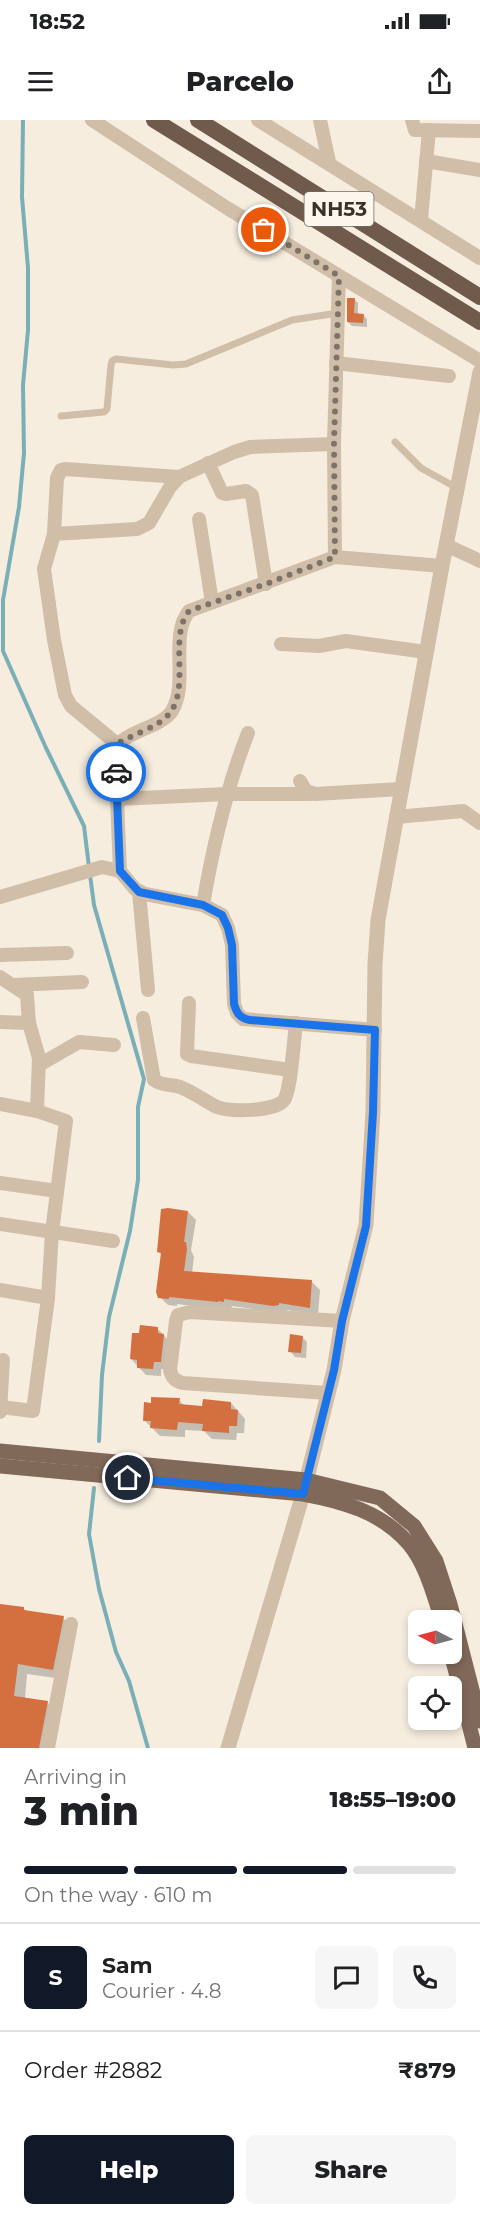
<!DOCTYPE html>
<meta charset="utf-8">
<style>
:root{--surface:#fff;--page:#f6f6f6;--text:#202124;--muted:#757577;--line:#e0e0e0;--accent:#111827}
body{margin:0;font-family:Montserrat,sans-serif;background:var(--page);color:var(--text);height:100vh;display:flex;flex-direction:column;font-size:22px;white-space:nowrap}
*{box-sizing:border-box;margin:0}
p{font-size:20px;color:var(--muted)}
.icon{flex:none;width:33px;height:33px;fill:none;stroke:currentColor;stroke-width:2;stroke-linecap:round;stroke-linejoin:round}
.map{position:relative;height:1628px;overflow:hidden}
.panel{display:flex;flex-direction:column;background:var(--surface);flex:1}
.panel>*{flex:none}
.needle{width:39px;rotate:276deg}
.controls{position:absolute;left:408px;top:1490px;display:grid;gap:12px}
.controls a{display:grid;place-items:center;width:54px;height:54px;border-radius:9px;background:var(--surface);box-shadow:0 3px 9px #0003;font-size:30px}
.pin{position:absolute;display:grid;place-items:center;width:51px;height:51px;color:#fff;margin:-26px;border:3px solid #fff;border-radius:50%;box-shadow:0 2px 6px #0007}
.courier{position:absolute;display:grid;place-items:center;width:60px;height:60px;margin:-30px;border:4px solid #1a73e8;border-radius:50%;background:#fff;color:#222;box-shadow:0 2px 8px #0007}
.summary em{font-style:normal;font-weight:800}
.summary div{display:flex;flex-direction:column-reverse}
.summary{display:flex;align-items:center;justify-content:space-between;height:102px;padding:0 24px}
h1{font-size:39px;font-weight:800;line-height:45px}
.bar{display:grid;grid-template-columns:repeat(4,1fr);gap:9px 6px;align-content:center;height:72px;padding:0 24px}
.bar i{height:8px;border-radius:4px;background:var(--line)}
.bar .selected{background:var(--accent)}
.bar p{grid-column:span 4}
.line{display:flex;align-items:center;gap:15px;padding:0 24px;border-top:2px solid var(--line)}
.line div{flex:1}
.round{display:grid;place-items:center;flex:none;width:63px;height:63px;border-radius:9px;background:var(--page)}
.cta{display:flex;gap:12px;margin-top:auto;padding:12px 24px}
.cta a{flex:1;height:69px;border-radius:9px;background:var(--accent);color:#fff;font-size:24px;font-weight:800;line-height:69px;text-align:center}
.cta a+a{background:var(--page);color:var(--text)}
.status{display:flex;justify-content:space-between;align-items:center;height:42px;padding:0 30px;background:var(--surface);direction:ltr}
.status svg{height:16px;fill:currentColor}
header{display:flex;justify-content:space-between;align-items:center;height:78px;padding:0 24px;background:var(--surface);font-size:27px;font-weight:800}
.map>svg:first-child{display:block}
</style>
<div class="status"><b>18:52</b><svg viewBox="0 0 49 12"><path d="M0 12V9h3v3zM5 12V6h3v6zM10 12V3h3v9zM15 12V0h3v12zM26 1h20v11H26zM47 4h2v5h-2z"/></svg></div>
<header><svg class="icon" aria-label="menu" viewBox="0 0 24 24"><path d="M4 6h16M4 12h16M4 18h16"/></svg>Parcelo<svg class="icon" aria-label="share" viewBox="0 0 24 24"><path d="M12 15V3M7 8l5-5 5 5M5 13v7h14v-7"/></svg></header>
<div class="map">
<svg width="480" height="1628" viewBox="0 0 480 1628">
<rect width="100%" height="100%" fill="#f6eddf"/>
<g fill="#0003">
<path d="M354,179l4,4v12h5l4,4v8l-15,-1 -4,-4z"/>
<path d="M188,1092l8,8 -5,30 3,7 -2,16 120,9 8,8 -2,25 -31,-5v2l-5,1 -50,-7 -1,3 -6,1 -48,-6v2l-9,-1 -8,-8 3,-41 -4,-4z"/>
<path d="M157,1208l14,15 -2,27 -8,-1v7l-15,-1 -15,-16 10,-24z"/>
<path d="M302,1217l5,5 -1,16 -11,-1 -5,-6z"/>
<path d="M179,1280l6,6 19,1 27,-4 14,16 -1,14h-7l-1,7 -24,-1 -8,-8 -19,-1v7l-25,-1 -16,-16z"/>
<path d="M0,1486l24,3 3,3 36,6 10,10 -10,51 -36,-5 -2,25 22,3 10,11 -7,35h-50z"/>
</g>
<g fill="none" stroke-linecap="round" stroke-linejoin="round">
<g stroke="#7aafb7" stroke-width="4">
<path d="M23,0l-1,77 6,71v62l-5,55 1,68 -5,54 -16,93v51l43,97 38,78 5,41"/>
<path d="M90,755l4,30 50,174 -6,28v73l-8,51 -21,86 -7,58 -3,66"/>
<path d="M94,1368l-5,46 10,55 17,63 13,29 19,67"/>
</g>
</g>
<g fill="#d46f3f">
<path d="M347,178h8l-1,15 10,1 -1,9 -16,-1z"/>
<path d="M168,1088l20,3 -4,31h2l1,7 -3,22 128,9 -2,28 -31,-5v2l-6,1 -49,-7v3l-6,-1v1l-49,-5v2l-11,-1 -2,-6 5,-39 -4,-1 4,-43z"/>
<path d="M140,1205l18,2v6l6,1 -3,28h-7l-1,7 -16,-1v-8l-7,-1 2,-26h7z"/>
<path d="M290,1214l13,2 -2,17 -13,-1z"/>
<path d="M151,1277l29,1 -1,6 23,2 1,-7 28,3v7l7,1 -1,16h-8v7l-27,-2 1,-7 -25,-2 -1,8 -27,-2 1,-7h-8l1,-19 7,1z"/>
<path d="M0,1484l24,3v3l40,6 -11,54 -35,-6 -4,32 34,5 -9,47h-39z"/>
</g>
<g fill="none" stroke-linecap="round" stroke-linejoin="round">
<g stroke="#d0bea9" stroke-width="7">
<path d="M61,296l43,-4 3,-3 4,-44 1,-4 4,-2 57,6 13,-1 106,-44 46,-7"/>
<path d="M395,322l26,26 36,20"/>
</g>
<g stroke="#d0bea9" stroke-width="14">
<path d="M92,0l135,88 253,153"/>
<path d="M258,0l222,138"/>
<path d="M320,0l9,42"/>
<path d="M412,0l3,10 65,1"/>
<path d="M426,41l54,9"/>
<path d="M421,100l8,-90"/>
<path d="M336,243l113,13"/>
<path d="M208,343l14,30 4,1 20,-3 6,4 14,89"/>
<path d="M199,399l13,83"/>
<path d="M54,414l83,-5 12,-6 21,-36 9,-10 55,-25 16,-5 84,-3"/>
<path d="M446,425l34,16"/>
<path d="M335,437l-1,-113 5,-168"/>
<path d="M281,524l38,2 27,-5 80,11"/>
<path d="M117,624l-46,-38 -6,-11 -11,-55 -10,-71 10,-35 3,-56 4,-8 4,-1 114,8"/>
<path d="M300,661l6,10 9,3 86,-5"/>
<path d="M117,679l110,-5h83"/>
<path d="M396,697l67,-6 17,12"/>
<path d="M120,751l-5,-121c6,-18 46,-22 57,-39 17,-28 -3,-75 17,-100l146,-54 107,9"/>
<path d="M139,772l9,98"/>
<path d="M0,777l102,-30 18,4 15,18 10,5 58,11 19,10 6,13 4,17 2,59 3,9 6,6 132,11"/>
<path d="M203,785c10,-59 23,-116 45,-172"/>
<path d="M0,835l67,-2"/>
<path d="M0,857l27,18 2,28 10,35 -2,53 29,10 -14,111 -4,66 -15,113 -32,-4"/>
<path d="M13,865l69,-3"/>
<path d="M189,883l-2,51 4,2 99,14"/>
<path d="M143,898l11,62c8,6 17,4 26,7 13,5 25,14 37,20 13,5 58,5 67,-7 7,-10 10,-62 12,-77"/>
<path d="M0,902l29,1"/>
<path d="M39,945l40,-23 35,3"/>
<path d="M0,984l37,7"/>
<path d="M0,1063l57,8"/>
<path d="M0,1104l113,17"/>
<path d="M0,1170l48,8"/>
<path d="M327,1273l-144,-10c-8,-2 -11,-5 -13,-13l6,-49 2,-6 12,-3 152,9"/>
<path d="M0,1292l3,-52"/>
<path d="M48,1628l23,-124"/>
</g>
<path stroke="#d0bea9" stroke-width="15" d="M228,1628l75,-254 31,-124 8,-49 24,-96 7,-113 2,-148 3,-44 64,-354 38,-194"/>
<g stroke="#806959" stroke-width="15">
<path d="M0,1331l306,29 74,18 34,28 22,35 14,43 30,117"/>
<path d="M0,1346l303,28c39,7 79,18 106,50 17,20 25,52 33,76"/>
<path d="M451,1533l24,95"/>
</g>
<g stroke="#6f5a4c" stroke-width="16">
<path d="M154,0l326,202"/>
<path d="M198,0l282,177"/>
</g>
</g>
<g fill="none" stroke-linecap="round" stroke-linejoin="round">
<path stroke="#7d7369" stroke-width="6" stroke-dasharray="0 10.8" d="M116,652l1,-28c14,-9 42,-17 52,-30 22,-26 -1,-77 20,-103l77,-27 69,-27 -1,-113 5,-168 -75,-46"/>
<path stroke="#1a73e8" stroke-width="8" d="M116,652l4,99 19,21 64,13 19,10 6,13 4,17 2,59c3,10 6,14 16,16l125,10 -2,82 -7,114 -24,95 -8,49 -31,124 -175,-16"/>
</g>
<g text-anchor="middle" stroke-width="4.5" stroke-linejoin="round" paint-order="stroke">
<rect fill="#fcf6ec" stroke="#766c64" stroke-width="1.5" x="304.5" y="72" width="69" height="34" rx="4.5"/>
<g font-size="20" font-weight="bold" fill="#3c3129">
<text x="339" y="96">NH53</text>
</g>
</g>
</svg>
<div class="controls">
<a><svg class="needle" viewBox="-14 -14 28 28"><path d="M0-13l5 13h-10z" fill="#e53935"/><path d="M0 13l5-13h-10z" fill="#757577"/></svg></a>
<a><svg class="icon" aria-label="locate" viewBox="0 0 24 24"><circle cx="12" cy="12" r="6"/><path d="M12 2v4M12 18v4M2 12h4M18 12h4"/></svg></a>
</div>
<div class="pin" style="left:264px;top:110px;background:#ea580c"><svg class="icon" aria-label="bag" viewBox="0 0 24 24"><path d="M5 8h14l-1 12H6zM9 8a3 3 0 0 1 6 0"/></svg></div>
<div class="pin" style="left:128px;top:1358px;background:#1f2937"><svg class="icon" aria-label="home" viewBox="0 0 24 24"><path d="M3 11l9-7 9 7M6 9v11h12V9"/></svg></div>
<div class="courier" style="left:116px;top:652px"><svg class="icon" aria-label="car" viewBox="0 0 24 24"><path d="M5 17H2v-5l4-1 3-4h7l3 4 3 1v5h-3M9 17h6M6 11h13"/><circle cx="7" cy="17" r="2"/><circle cx="17" cy="17" r="2"/></svg></div>
</div>
<section class="panel">
<div class="summary"><div><h1>3 min</h1><p>Arriving in</p></div><em>18:55–19:00</em></div>
<div class="bar"><i class="selected"></i><i class="selected"></i><i class="selected"></i><i></i><p>On the way · 610 m</p></div>
<div class="line" style="height:108px"><b class="round" style="background:var(--accent);color:#fff">S</b><div><b>Sam</b><p>Courier · 4.8</p></div><a class="round"><svg class="icon" aria-label="chat" viewBox="0 0 24 24"><path d="M4 5h16v11H9l-5 4z"/></svg></a><a class="round"><svg class="icon" aria-label="phone" viewBox="0 0 24 24"><path d="M5 4h4l2 5-3 2q2 4 5 5l2-3 5 2v4C11 20 4 13 5 4z"/></svg></a></div>
<div class="line" style="height:78px"><div>Order #2882</div><b>₹879</b></div>
<div class="cta"><a>Help</a><a>Share</a></div>
</section>
